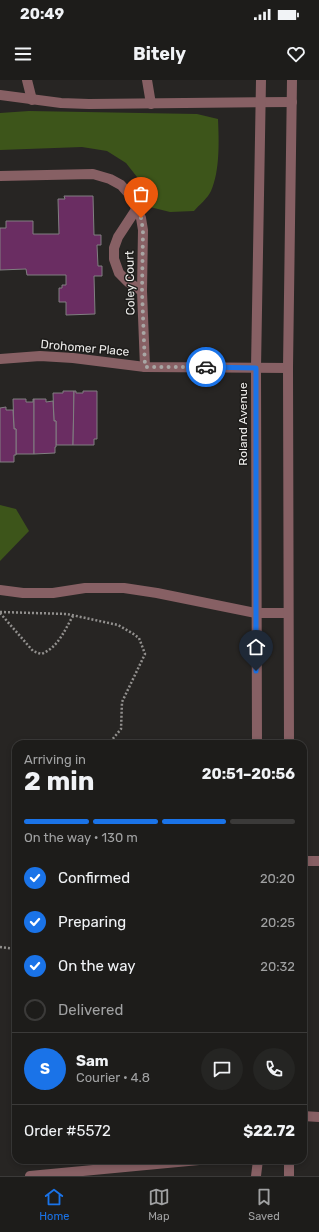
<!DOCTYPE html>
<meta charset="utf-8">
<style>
:root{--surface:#1d1c1a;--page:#252523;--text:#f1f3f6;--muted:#a0a1a2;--line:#3b3a39;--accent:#1a73e8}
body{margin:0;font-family:Rubik,sans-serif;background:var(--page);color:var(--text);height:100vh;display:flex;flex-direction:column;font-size:15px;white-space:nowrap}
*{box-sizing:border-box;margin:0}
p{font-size:13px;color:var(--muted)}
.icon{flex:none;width:22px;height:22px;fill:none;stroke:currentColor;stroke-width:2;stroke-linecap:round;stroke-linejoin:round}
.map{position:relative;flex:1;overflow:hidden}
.side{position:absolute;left:12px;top:660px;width:295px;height:424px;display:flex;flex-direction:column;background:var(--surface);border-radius:12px;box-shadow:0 2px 6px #0003,0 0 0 1px var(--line)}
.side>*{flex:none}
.pin{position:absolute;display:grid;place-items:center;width:34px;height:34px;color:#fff;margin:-41px -17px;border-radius:50% 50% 50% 0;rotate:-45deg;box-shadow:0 0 4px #0007}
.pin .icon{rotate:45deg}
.courier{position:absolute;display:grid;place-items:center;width:40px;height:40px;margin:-20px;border:3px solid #1a73e8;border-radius:50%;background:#fff;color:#222;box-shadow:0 1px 5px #0007}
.head em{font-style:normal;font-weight:700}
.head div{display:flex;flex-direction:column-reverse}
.head{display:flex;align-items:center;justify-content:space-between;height:68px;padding:0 12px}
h1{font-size:26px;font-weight:700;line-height:30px}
.bar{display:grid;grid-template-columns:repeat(4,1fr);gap:6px 4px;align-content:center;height:48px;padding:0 12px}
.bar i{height:5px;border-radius:3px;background:var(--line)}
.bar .current{background:var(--accent)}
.bar p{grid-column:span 4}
.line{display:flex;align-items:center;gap:10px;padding:0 12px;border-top:1px solid var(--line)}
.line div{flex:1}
.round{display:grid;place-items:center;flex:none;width:42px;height:42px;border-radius:21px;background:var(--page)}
ol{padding:0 12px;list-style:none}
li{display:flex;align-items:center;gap:12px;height:44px}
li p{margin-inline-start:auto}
li .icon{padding:4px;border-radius:50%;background:var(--accent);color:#fff;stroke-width:4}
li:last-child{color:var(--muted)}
li i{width:22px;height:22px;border:2px solid var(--line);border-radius:50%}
.status{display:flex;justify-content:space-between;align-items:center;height:28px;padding:0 20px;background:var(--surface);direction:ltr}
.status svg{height:11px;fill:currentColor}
header{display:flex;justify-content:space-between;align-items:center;height:52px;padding:0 12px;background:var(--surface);font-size:18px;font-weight:700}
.tab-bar{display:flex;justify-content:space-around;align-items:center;height:56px;border-top:1px solid var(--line);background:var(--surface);font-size:11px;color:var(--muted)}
.tab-bar a{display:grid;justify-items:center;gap:2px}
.tab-bar .current{color:var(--accent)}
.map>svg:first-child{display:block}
</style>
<div class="status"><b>20:49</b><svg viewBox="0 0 49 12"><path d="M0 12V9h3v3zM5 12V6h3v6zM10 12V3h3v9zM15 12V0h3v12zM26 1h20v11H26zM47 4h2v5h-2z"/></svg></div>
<header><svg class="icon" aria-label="menu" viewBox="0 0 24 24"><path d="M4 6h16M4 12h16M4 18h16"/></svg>Bitely<svg class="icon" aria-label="heart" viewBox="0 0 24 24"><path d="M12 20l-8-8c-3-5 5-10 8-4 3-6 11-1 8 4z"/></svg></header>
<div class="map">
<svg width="319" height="1096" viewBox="0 0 319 1096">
<rect width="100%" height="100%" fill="#272523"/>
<g fill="#3d551a">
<path d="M29,31l168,3 21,5c1,22 2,52 -7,72 -3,7 -12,14 -17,20l-24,1 -24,-6 -5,-24 -15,-19 -19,-12 -25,-4 -82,3v-37z"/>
<path d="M0,425l16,4 13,22 -29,30z"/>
</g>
<g fill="#6a2d62" stroke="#817f81">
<path d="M64,116h29l1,39h7v10h-4l1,21h4v10h-8l1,38 -29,1v-13h-7v-14h3v-3h4v-10h-39l-1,-6 -26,1v-42h6v-7h27v13h26l-1,-35h7z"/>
<path d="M63,311h11l-1,54h-17v-24h-2l-1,-28h10z"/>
<path d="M74,311h2v2h7v-2h14v48h-3v6h-21z"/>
<path d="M13,319h13v3h7v-3h1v55h-18v-25h-2z"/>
<path d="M34,319h12v3l7,-1 1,20h2v26h-1v6l-21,1z"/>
<path d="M6,327v3h7l1,19h2v26h-2v7h-14v-54z"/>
</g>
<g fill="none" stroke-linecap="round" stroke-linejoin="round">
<g stroke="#92908e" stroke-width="2.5" stroke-dasharray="2 2" stroke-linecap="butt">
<path d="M0,532l67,2 51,11 14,8 7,5 6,16 -23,48 -1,27 -10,12 -4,3"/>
<path d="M0,533l33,38 8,3c17,-6 23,-23 32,-38"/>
<path d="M0,867l16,2"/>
</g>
<g stroke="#876064" stroke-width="10">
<path d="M27,0l5,20"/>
<path d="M147,0l4,24"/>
<path d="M0,15l61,8 28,1 203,-2"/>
<path d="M0,96l93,-2 17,5 11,6 8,9 12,24 2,12 -1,61 3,76"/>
<path d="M137,128l-19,29 -4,11v11l5,14 9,9 14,9"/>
<path d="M0,279l40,-3 33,2 72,9 143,1"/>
<path d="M0,510l23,3h30l32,-5h39l33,5 99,20h32"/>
<path d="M257,664l-1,-376 5,-288"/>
<path d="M289,664l-1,-376 4,-288"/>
<path d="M303,781h16"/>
<path d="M303,1036l16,1"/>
<path d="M30,1096l169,-16"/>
<path d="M256,1096l2,-16"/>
<path d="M289,1096v-16"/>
</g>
</g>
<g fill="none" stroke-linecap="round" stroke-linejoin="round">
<path stroke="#a8a6a4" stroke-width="4" stroke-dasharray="0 7.2" d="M141,138l2,12 -1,61 3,76h61"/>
<path stroke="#1a73e8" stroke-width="5" d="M206,287l50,1v303"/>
</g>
<g text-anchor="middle" stroke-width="3" stroke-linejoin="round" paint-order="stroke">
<g font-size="12" fill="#edecea" stroke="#1d1c1a">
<text transform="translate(130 203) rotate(-91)" y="4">Coley Court</text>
<text transform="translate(85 268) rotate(5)" y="4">Drohomer Place</text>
<text transform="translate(243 344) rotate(-90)" y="4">Roland Avenue</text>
</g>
</g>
</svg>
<div class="pin" style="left:141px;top:138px;background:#ea580c"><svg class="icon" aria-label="bag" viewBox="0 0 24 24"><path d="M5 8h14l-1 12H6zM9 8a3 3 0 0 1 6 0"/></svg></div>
<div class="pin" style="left:256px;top:591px;background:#1f2937"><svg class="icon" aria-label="home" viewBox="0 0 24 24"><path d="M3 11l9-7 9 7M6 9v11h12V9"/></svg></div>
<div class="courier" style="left:206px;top:287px"><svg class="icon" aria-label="car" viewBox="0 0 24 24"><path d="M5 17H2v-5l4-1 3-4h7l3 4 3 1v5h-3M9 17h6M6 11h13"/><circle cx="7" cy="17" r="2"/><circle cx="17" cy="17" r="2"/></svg></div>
<section class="side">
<div class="head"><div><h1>2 min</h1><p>Arriving in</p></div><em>20:51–20:56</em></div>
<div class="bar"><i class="current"></i><i class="current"></i><i class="current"></i><i></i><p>On the way · 130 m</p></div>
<ol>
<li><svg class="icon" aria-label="check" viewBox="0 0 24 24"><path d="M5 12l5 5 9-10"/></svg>Confirmed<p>20:20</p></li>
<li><svg class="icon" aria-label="check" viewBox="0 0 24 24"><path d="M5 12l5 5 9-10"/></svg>Preparing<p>20:25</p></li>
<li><svg class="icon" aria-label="check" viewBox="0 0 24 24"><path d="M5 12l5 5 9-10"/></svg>On the way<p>20:32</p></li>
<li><i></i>Delivered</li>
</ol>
<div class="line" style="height:72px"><b class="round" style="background:var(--accent);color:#fff">S</b><div><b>Sam</b><p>Courier · 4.8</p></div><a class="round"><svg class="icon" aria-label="chat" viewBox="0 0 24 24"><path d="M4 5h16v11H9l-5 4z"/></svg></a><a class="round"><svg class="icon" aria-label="phone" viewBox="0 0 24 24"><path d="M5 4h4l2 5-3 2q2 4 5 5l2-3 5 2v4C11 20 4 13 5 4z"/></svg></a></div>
<div class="line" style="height:52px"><div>Order #5572</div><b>$22.72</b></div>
</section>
</div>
<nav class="tab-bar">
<a class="current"><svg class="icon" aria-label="home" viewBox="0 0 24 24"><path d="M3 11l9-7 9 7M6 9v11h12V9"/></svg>Home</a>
<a><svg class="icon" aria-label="map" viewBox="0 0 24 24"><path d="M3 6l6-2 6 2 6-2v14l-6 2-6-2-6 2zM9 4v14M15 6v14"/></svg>Map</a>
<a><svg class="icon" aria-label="saved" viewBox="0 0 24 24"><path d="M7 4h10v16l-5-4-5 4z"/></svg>Saved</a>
</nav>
